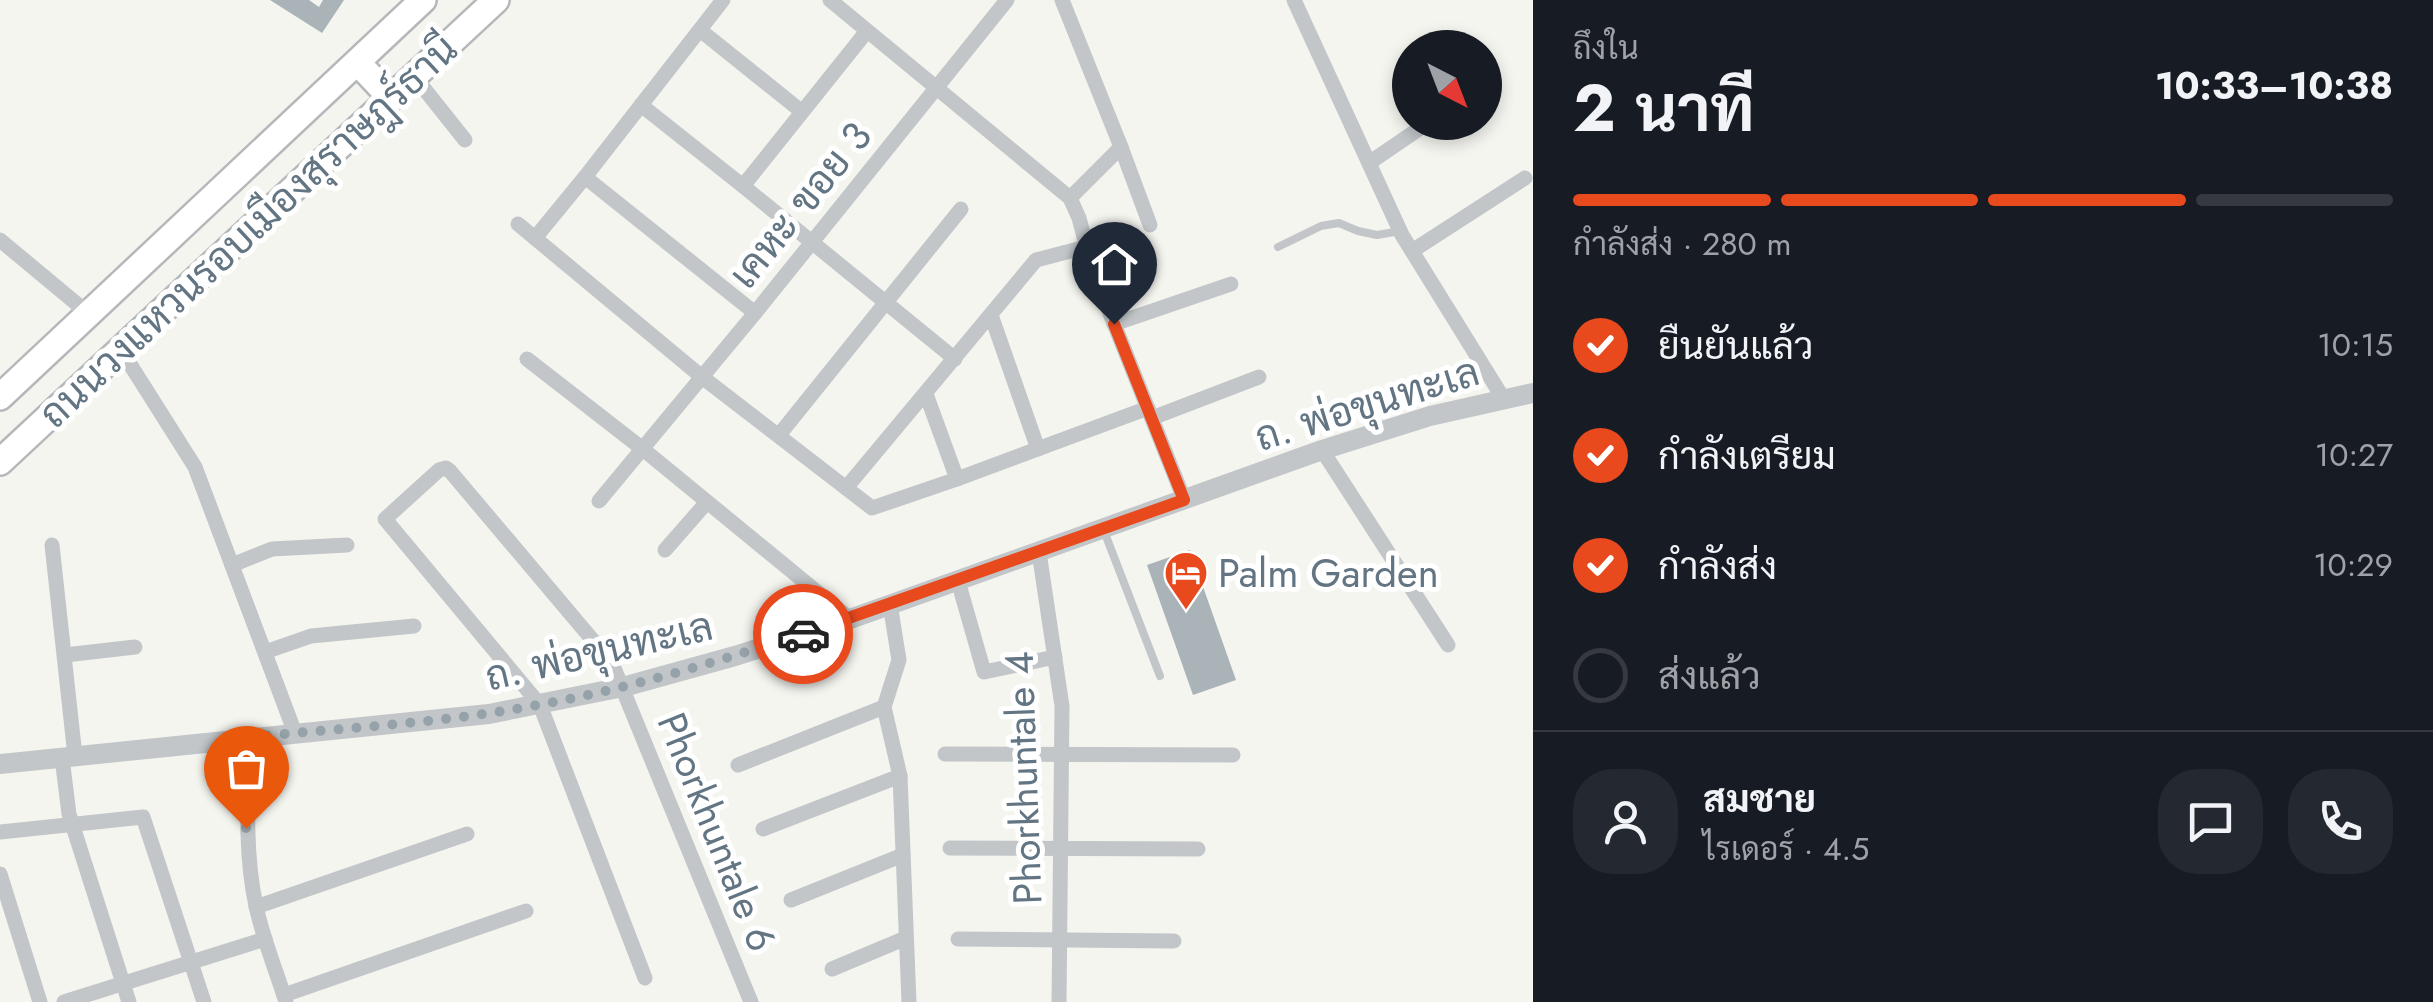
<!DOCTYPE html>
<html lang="th">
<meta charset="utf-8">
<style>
:root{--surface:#171b24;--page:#242831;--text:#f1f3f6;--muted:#9ea1a6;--line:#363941;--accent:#e8491d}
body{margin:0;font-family:Jost,Sarabun,sans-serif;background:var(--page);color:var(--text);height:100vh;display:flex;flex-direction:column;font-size:38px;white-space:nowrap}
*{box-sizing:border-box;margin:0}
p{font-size:32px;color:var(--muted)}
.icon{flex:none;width:55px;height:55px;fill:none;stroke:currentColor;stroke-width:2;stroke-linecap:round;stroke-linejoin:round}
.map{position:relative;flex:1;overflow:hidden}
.sheet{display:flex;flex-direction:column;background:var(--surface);width:900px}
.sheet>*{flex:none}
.needle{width:65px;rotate:138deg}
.buttons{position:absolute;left:1392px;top:30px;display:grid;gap:20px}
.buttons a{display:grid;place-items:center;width:110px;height:110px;border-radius:50%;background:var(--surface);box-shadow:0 5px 15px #0003;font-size:50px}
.pin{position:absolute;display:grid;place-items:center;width:85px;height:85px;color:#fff;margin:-102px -42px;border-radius:50% 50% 50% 0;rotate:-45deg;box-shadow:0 0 10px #0007}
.pin .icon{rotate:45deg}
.courier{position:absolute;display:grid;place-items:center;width:100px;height:100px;margin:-50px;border:8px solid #e8491d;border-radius:50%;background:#fff;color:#222;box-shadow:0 2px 12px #0007}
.headline em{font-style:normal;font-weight:700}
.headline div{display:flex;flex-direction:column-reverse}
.headline{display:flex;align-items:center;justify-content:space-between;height:170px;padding:0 40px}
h1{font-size:65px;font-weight:700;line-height:75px}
.bar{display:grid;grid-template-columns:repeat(4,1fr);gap:15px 10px;align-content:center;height:120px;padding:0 40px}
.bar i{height:12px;border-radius:8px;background:var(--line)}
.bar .on{background:var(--accent)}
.bar p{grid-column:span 4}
.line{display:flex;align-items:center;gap:25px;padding:0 40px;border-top:2px solid var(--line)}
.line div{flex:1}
.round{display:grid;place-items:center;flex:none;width:105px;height:105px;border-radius:40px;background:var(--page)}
ol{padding:0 40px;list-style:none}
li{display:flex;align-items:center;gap:30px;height:110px}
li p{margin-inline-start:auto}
li .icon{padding:10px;border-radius:50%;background:var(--accent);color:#fff;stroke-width:4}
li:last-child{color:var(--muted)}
li i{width:55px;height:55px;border:5px solid var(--line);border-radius:50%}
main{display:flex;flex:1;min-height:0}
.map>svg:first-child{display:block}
</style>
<main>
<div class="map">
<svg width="1533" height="1002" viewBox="0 0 1533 1002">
<rect width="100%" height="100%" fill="#f5f5f0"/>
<g fill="#aab3b7">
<path d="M270,0h39l10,7 4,-7h21l-22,33z"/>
<path d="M1190,550l46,130 -43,15 -46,-130z"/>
</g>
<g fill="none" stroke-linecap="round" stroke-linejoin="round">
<defs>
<g id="trunk">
<path d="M358,63l33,35"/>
<path d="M0,397l423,-397"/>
<path d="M0,462l496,-462"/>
</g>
</defs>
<use href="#trunk" stroke="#b5b8bb" stroke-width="30"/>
<g stroke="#c2c6c9" stroke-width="8">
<path d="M1278,247l43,-21 18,-3 19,8 19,4 23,-4"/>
<path d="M1104,531l56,145"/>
</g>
<g stroke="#c2c6c9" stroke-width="15">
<path d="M830,0l240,198 9,20 14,53 91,228"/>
<path d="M1062,0l59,147 -51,51"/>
<path d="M1294,0l108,235 101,163"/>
<path d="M700,30l101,81"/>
<path d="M414,76l51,64"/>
<path d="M641,105l102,81 212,173"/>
<path d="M1121,147l29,78"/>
<path d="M1369,163l60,-41"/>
<path d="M585,177l170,136"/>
<path d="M743,186l124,-155"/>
<path d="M518,224l184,153 170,131 85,-29 191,-71"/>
<path d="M535,238l50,-61 138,-177"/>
<path d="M0,240l89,74"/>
<path d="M1412,251l113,-73"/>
<path d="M991,315l47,134"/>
<path d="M1114,324l117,-40"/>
<path d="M121,350l74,117 100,266"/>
<path d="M527,359l117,91 206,169"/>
<path d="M926,394l31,85"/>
<path d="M1152,418l107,-41"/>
<path d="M779,435l182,-226"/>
<path d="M1322,450l126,195"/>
<path d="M846,488l190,-228 50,-13"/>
<path d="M599,501l156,-188 252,-313"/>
<path d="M52,545l23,211"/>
<path d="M665,550l42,-48"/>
<path d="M1039,552l23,154 -3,296"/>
<path d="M232,565l40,-16 75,-4"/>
<path d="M958,581l26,91 71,-15"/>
<path d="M890,604l9,56 -15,47 16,69 9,226"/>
<path d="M265,652l46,-16 103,-10"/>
<path d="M65,655l70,-8"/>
<path d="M250,737c-2,57 -6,114 6,169 7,33 20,64 30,96"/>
<path d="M945,754l288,1"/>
<path d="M62,758l7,56 60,188"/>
<path d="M738,765l146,-58"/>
<path d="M763,829l137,-53"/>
<path d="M0,832l143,-15 61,185"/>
<path d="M950,848l248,1"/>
<path d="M0,874l40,128"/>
<path d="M791,900l112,-45"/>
<path d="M256,907l211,-73"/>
<path d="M958,939l216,2"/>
<path d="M832,969l74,-31"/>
<path d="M645,978l-105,-273 -155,-186 54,-49 7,-2 4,3 162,192 139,339"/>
<path d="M284,995l242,-84"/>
<path d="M64,1002l201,-63"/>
</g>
<path stroke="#c2c6c9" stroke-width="20" d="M0,764l489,-50 134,-27 112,-31 115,-37 472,-169 108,-34 103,-23"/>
<use href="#trunk" stroke="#fff" stroke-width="25"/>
</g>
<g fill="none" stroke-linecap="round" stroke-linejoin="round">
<path stroke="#96a2a9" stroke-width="10" stroke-dasharray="0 18" d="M246,828l4,-91c96,-9 193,-14 288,-32 90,-16 178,-43 265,-71"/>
<path stroke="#e8491d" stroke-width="12" d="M803,634l381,-134 -70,-176"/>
</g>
<defs>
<symbol id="hotel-pin" viewBox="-11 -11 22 30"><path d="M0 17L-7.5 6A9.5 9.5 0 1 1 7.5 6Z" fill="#e8491d" stroke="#fff"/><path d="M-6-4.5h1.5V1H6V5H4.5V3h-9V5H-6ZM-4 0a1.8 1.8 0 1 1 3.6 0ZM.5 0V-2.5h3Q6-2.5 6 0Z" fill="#fff"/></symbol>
</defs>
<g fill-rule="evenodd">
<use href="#hotel-pin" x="1161" y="548" width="50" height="68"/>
</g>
<g text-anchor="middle" stroke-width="10" stroke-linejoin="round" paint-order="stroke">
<g font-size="40" fill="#637583" stroke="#fff">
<text transform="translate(800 205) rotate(-51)" y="14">เคหะ ขอย 3</text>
<text transform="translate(248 231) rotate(-43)" y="14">ถนนวงแหวนรอบเมืองสุราษฎร์ธานี</text>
<text transform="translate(1367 404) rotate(-17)" y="14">ถ. พ่อขุนทะเล</text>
<text transform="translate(599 651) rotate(-13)" y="14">ถ. พ่อขุนทะเล</text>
<text transform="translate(1023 778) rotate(-92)" y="14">Phorkhuntale 4</text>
<text transform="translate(717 832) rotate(68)" y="14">Phorkhuntale 6</text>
</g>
<g font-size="40" fill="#637583" stroke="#fff" text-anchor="start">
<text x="1218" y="587">Palm Garden</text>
</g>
</g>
</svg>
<div class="buttons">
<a><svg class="needle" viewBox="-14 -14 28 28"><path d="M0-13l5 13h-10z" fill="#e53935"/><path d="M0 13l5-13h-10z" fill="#9ea1a6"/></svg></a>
</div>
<div class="pin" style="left:246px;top:828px;background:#ea580c"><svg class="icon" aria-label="bag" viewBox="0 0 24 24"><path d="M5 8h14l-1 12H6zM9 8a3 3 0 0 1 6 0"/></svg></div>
<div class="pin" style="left:1114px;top:324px;background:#1f2937"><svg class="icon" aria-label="home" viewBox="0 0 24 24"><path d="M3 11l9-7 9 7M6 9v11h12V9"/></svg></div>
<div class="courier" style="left:803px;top:634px"><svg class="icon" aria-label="car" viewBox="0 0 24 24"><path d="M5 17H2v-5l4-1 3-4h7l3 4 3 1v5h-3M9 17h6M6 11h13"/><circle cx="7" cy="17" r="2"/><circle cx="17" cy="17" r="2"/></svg></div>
</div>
<section class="sheet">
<div class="headline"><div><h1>2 นาที</h1><p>ถึงใน</p></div><em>10:33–10:38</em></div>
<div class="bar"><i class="on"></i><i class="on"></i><i class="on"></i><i></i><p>กำลังส่ง · 280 m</p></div>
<ol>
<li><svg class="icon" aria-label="check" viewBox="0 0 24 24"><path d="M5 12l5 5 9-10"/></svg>ยืนยันแล้ว<p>10:15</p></li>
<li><svg class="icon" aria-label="check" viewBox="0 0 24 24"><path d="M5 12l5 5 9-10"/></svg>กำลังเตรียม<p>10:27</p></li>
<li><svg class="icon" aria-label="check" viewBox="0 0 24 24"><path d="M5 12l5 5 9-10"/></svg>กำลังส่ง<p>10:29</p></li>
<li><i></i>ส่งแล้ว</li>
</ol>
<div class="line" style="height:180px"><a class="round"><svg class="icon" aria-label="person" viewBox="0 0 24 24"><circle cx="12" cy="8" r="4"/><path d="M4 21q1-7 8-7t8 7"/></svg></a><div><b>สมชาย</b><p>ไรเดอร์ · 4.5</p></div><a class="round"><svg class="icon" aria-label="chat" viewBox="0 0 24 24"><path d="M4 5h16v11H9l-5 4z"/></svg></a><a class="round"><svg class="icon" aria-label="phone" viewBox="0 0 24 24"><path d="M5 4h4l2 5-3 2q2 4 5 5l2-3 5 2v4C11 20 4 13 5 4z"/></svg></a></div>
</section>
</main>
